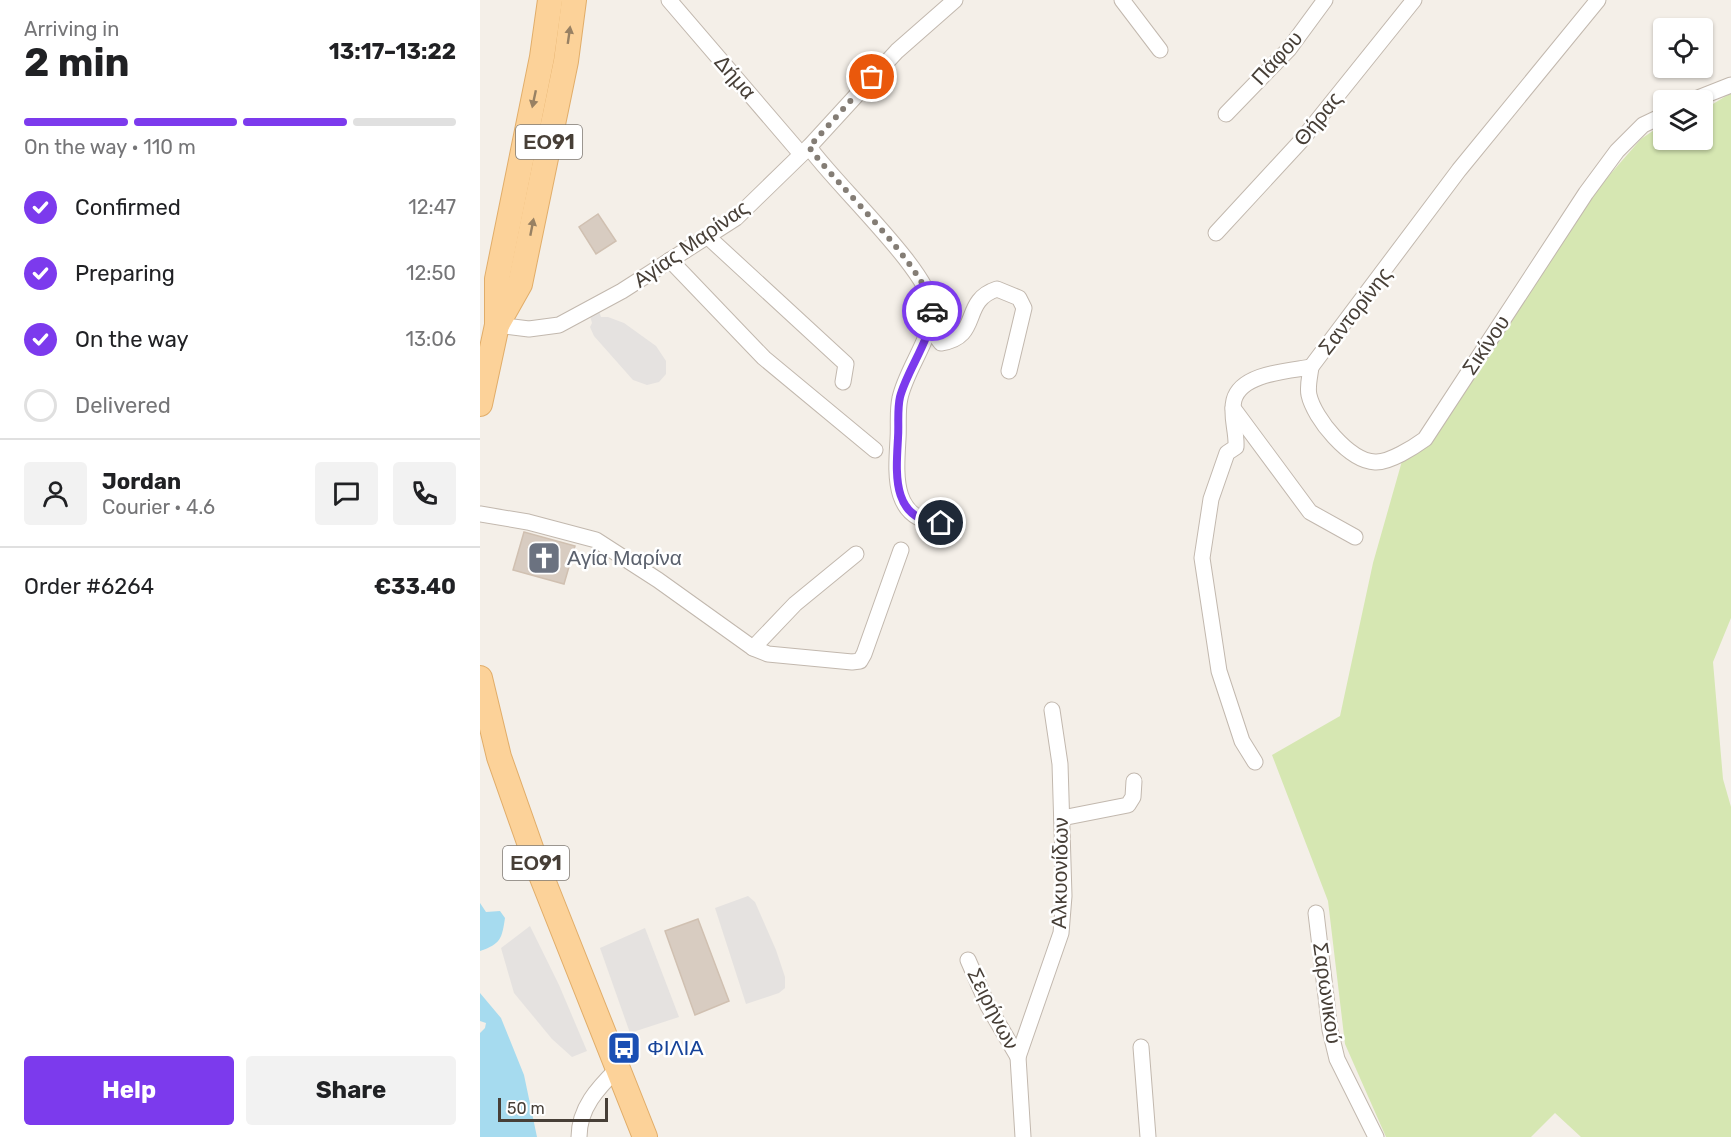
<!DOCTYPE html>
<meta charset="utf-8">
<style>
:root{--surface:#fff;--page:#f2f2f2;--text:#202124;--muted:#757577;--line:#e0e0e0;--accent:#7c3aed}
body{margin:0;font-family:Rubik,sans-serif;background:var(--page);color:var(--text);height:100vh;display:flex;flex-direction:column;font-size:22px;white-space:nowrap}
*{box-sizing:border-box;margin:0}
p{font-size:20px;color:var(--muted)}
.icon{flex:none;width:33px;height:33px;fill:none;stroke:currentColor;stroke-width:2;stroke-linecap:round;stroke-linejoin:round}
.map{position:relative;flex:1;overflow:hidden}
.sheet{display:flex;flex-direction:column;background:var(--surface);width:480px}
.sheet>*{flex:none}
.buttons{position:absolute;left:1173px;top:18px;display:grid;gap:12px}
.buttons a{display:grid;place-items:center;width:60px;height:60px;border-radius:6px;background:var(--surface);box-shadow:0 2px 4px #0004;font-size:30px}
.scale{position:absolute;left:18px;bottom:15px;width:110px;box-sizing:border-box;padding-left:6px;border:3px solid #473f37;border-top:0;font-size:16px;line-height:21px;white-space:nowrap;color:#473f37;-webkit-text-stroke:4px #fff;paint-order:stroke}
.pin{position:absolute;display:grid;place-items:center;width:51px;height:51px;color:#fff;margin:-26px;border:3px solid #fff;border-radius:50%;box-shadow:0 2px 6px #0007}
.courier{position:absolute;display:grid;place-items:center;width:60px;height:60px;margin:-30px;border:4px solid #7c3aed;border-radius:50%;background:#fff;color:#222;box-shadow:0 2px 8px #0007}
.overview em{font-style:normal;font-weight:700}
.overview div{display:flex;flex-direction:column-reverse}
.overview{display:flex;align-items:center;justify-content:space-between;height:102px;padding:0 24px}
h1{font-size:39px;font-weight:700;line-height:45px}
.bar{display:grid;grid-template-columns:repeat(4,1fr);gap:9px 6px;align-content:center;height:72px;padding:0 24px}
.bar i{height:8px;border-radius:4px;background:var(--line)}
.bar .current{background:var(--accent)}
.bar p{grid-column:span 4}
.line{display:flex;align-items:center;gap:15px;padding:0 24px;border-top:2px solid var(--line)}
.line div{flex:1}
.round{display:grid;place-items:center;flex:none;width:63px;height:63px;border-radius:6px;background:var(--page)}
ol{padding:0 24px;list-style:none}
li{display:flex;align-items:center;gap:18px;height:66px}
li p{margin-inline-start:auto}
li .icon{padding:6px;border-radius:50%;background:var(--accent);color:#fff;stroke-width:4}
li:last-child{color:var(--muted)}
li i{width:33px;height:33px;border:3px solid var(--line);border-radius:50%}
.primary-button{display:flex;gap:12px;margin-top:auto;padding:12px 24px}
.primary-button a{flex:1;height:69px;border-radius:6px;background:var(--accent);color:#fff;font-size:24px;font-weight:700;line-height:69px;text-align:center}
.primary-button a+a{background:var(--page);color:var(--text)}
main{display:flex;flex:1;min-height:0}
.map>svg:first-child{display:block}
</style>
<main>
<section class="sheet">
<div class="overview"><div><h1>2 min</h1><p>Arriving in</p></div><em>13:17–13:22</em></div>
<div class="bar"><i class="current"></i><i class="current"></i><i class="current"></i><i></i><p>On the way · 110 m</p></div>
<ol>
<li><svg class="icon" aria-label="check" viewBox="0 0 24 24"><path d="M5 12l5 5 9-10"/></svg>Confirmed<p>12:47</p></li>
<li><svg class="icon" aria-label="check" viewBox="0 0 24 24"><path d="M5 12l5 5 9-10"/></svg>Preparing<p>12:50</p></li>
<li><svg class="icon" aria-label="check" viewBox="0 0 24 24"><path d="M5 12l5 5 9-10"/></svg>On the way<p>13:06</p></li>
<li><i></i>Delivered</li>
</ol>
<div class="line" style="height:108px"><a class="round"><svg class="icon" aria-label="person" viewBox="0 0 24 24"><circle cx="12" cy="8" r="4"/><path d="M4 21q1-7 8-7t8 7"/></svg></a><div><b>Jordan</b><p>Courier · 4.6</p></div><a class="round"><svg class="icon" aria-label="chat" viewBox="0 0 24 24"><path d="M4 5h16v11H9l-5 4z"/></svg></a><a class="round"><svg class="icon" aria-label="phone" viewBox="0 0 24 24"><path d="M5 4h4l2 5-3 2q2 4 5 5l2-3 5 2v4C11 20 4 13 5 4z"/></svg></a></div>
<div class="line" style="height:78px"><div>Order #6264</div><b>€33.40</b></div>
<div class="primary-button"><a>Help</a><a>Share</a></div>
</section>
<div class="map">
<svg width="1251" height="1137" viewBox="0 0 1251 1137">
<rect width="100%" height="100%" fill="#f4efe8"/>
<path fill="#d6e7b2" d="M1251,93v525l-18,44 10,117 8,28v330h-150l-26,-24 -24,24h-145l-41,-93 -17,-143 -56,-146 68,-39 33,-153 29,-102 50,-50 135,-207 19,-25 35,-40 22,-15 1,16h38l1,-30z"/>
<g fill="#e5e2e0">
<path d="M119,311l2,6h7l16,6 32,23 10,15v13l-7,8 -12,3 -14,-5 -39,-44 -4,-9 2,-4 -2,-7z"/>
<path d="M268,896l7,6 21,48 9,27v11l-6,5 -33,11 -31,-96z"/>
<path d="M50,926l29,59 28,66 -15,6 -20,-18 -38,-46 -13,-45z"/>
<path d="M165,928l34,89 -49,16 -30,-85z"/>
</g>
<g fill="#a6dbef">
<path d="M0,903l6,9 14,-1 5,7c-3,20 -4,26 -25,33z"/>
<path d="M0,993l21,25 23,57 13,62h-57v-104l5,-5 1,-5 -6,-2z"/>
</g>
<g fill="#d8ccc1" stroke="#d0c0b1" stroke-width="1.5">
<path d="M118,214l18,27 -20,13 -17,-27z"/>
<path d="M44,532l51,14 -11,38 -51,-14z"/>
<path d="M218,919l31,82 -34,14 -30,-84z"/>
</g>
<g fill="none" stroke-linecap="round" stroke-linejoin="round">
<defs>
<g id="street">
<path d="M189,0l132,154"/>
<path d="M642,0l38,50"/>
<path d="M1213,100l38,-15"/>
<path d="M746,114l63,-65 36,-49"/>
<path d="M329,147c24,35 122,125 123,161 1,29 -26,61 -32,90 -3,13 -1,28 -2,41 -2,35 -7,82 43,84l6,-4 3,-8"/>
<path d="M736,233l84,-91 114,-142"/>
<path d="M227,236l139,128 -3,18"/>
<path d="M190,260l94,98 111,92"/>
<path d="M452,318l3,17 6,8c41,-6 19,-42 56,-54l22,9 5,10 -15,63"/>
<path d="M17,325l32,4 30,-4 63,-34 114,-73 73,-71 88,-96 58,-51"/>
<path d="M831,367c-1,9 -4,20 -2,28 5,23 40,66 66,67 14,1 39,-15 50,-23l161,-246 31,-42 26,-26 21,-10"/>
<path d="M753,408l77,104 45,25"/>
<path d="M0,514l48,8 68,18 62,40 95,68 15,6 84,8 8,-1 4,-7 37,-104"/>
<path d="M273,648l42,-44 61,-50"/>
<path d="M775,762l-13,-21 -23,-70 -17,-113 9,-59 16,-46 9,-6c1,-16 -6,-31 -2,-47 7,-27 55,-29 77,-33l148,-197 139,-170"/>
<path d="M582,818l66,-13 5,-8 1,-16"/>
<path d="M836,913l14,117 7,29 39,78"/>
<path d="M488,960l20,46 30,51"/>
<path d="M661,1047l7,90"/>
<path d="M99,1137c0,-29 19,-49 38,-68"/>
<path d="M543,1137l-5,-80 43,-124 3,-37 -4,-132 -8,-54"/>
</g>
<g id="primary">
<path d="M18,323l22,-39 46,-223 8,-61"/>
<path d="M0,404l17,-79v-46l45,-222 8,-57"/>
<path d="M0,678l19,79 38,108 108,272"/>
</g>
</defs>
<use href="#street" stroke="#c2b8ae" stroke-width="17"/>
<use href="#primary" stroke="#e1ad69" stroke-width="26"/>
<use href="#street" stroke="#fff" stroke-width="15"/>
<use href="#primary" stroke="#fcd299" stroke-width="24"/>
</g>
<defs><path id="oneway-solid" d="M-6-.8H1V-3.2L6.5 0L1 3.2V.8H-6Z" transform="scale(1.5)"/></defs>
<g fill="#988163">
<use href="#oneway-solid" transform="translate(89 35) rotate(-82)"/>
<use href="#oneway-solid" transform="translate(54 99) rotate(102)"/>
<use href="#oneway-solid" transform="translate(52 227) rotate(-79)"/>
</g>
<g fill="none" stroke-linecap="round" stroke-linejoin="round">
<path stroke="#847d75" stroke-width="6" stroke-dasharray="0 10.8" d="M392,77l-63,70c25,36 123,125 123,164"/>
<path stroke="#7c3aed" stroke-width="8" d="M452,311c0,27 -25,59 -32,86 -3,13 -1,28 -2,41 -2,36 -7,83 43,85"/>
</g>
<defs>
<symbol id="church-square" viewBox="-11 -11 22 22"><rect x="-9" y="-9" width="18" height="18" rx="4" fill="#6b7280" stroke="#fff"/><path d="M-1.2-6h2.4v3.5h3.3v2.4h-3.3V6h-2.4V-.1h-3.3v-2.4h3.3Z" fill="#fff"/></symbol>
<symbol id="bus-square" viewBox="-11 -11 22 22"><rect x="-9" y="-9" width="18" height="18" rx="4" fill="#1a4fb4" stroke="#fff"/><path d="M-5-6H5V4H4V6H2V4H-2V6H-4V4H-5ZM-3.5-4V0h7V-4ZM-3.5 1.2v1.5H-2V1.2ZM2 1.2v1.5H3.5V1.2Z" fill="#fff"/></symbol>
</defs>
<g fill-rule="evenodd">
<use href="#church-square" x="45" y="539" width="38" height="38"/>
<use href="#bus-square" x="125" y="1029" width="38" height="38"/>
</g>
<g text-anchor="middle" stroke-width="5" stroke-linejoin="round" paint-order="stroke">
<g fill="#fff" stroke="#7e7973" stroke-width="1.5">
<rect x="36" y="125" width="66" height="34" rx="4.5"/>
<rect x="23" y="846" width="66" height="34" rx="4.5"/>
</g>
<g font-size="20" font-weight="bold" fill="#473f37">
<text x="69" y="149">ΕΟ91</text>
<text x="56" y="870">ΕΟ91</text>
</g>
<g font-size="21" fill="#473f37" stroke="#fff">
<text transform="translate(797 58) rotate(-48)" y="7">Πάφου</text>
<text transform="translate(255 77) rotate(49)" y="7">Δήμα</text>
<text transform="translate(838 119) rotate(-51)" y="7">Θήρας</text>
<text transform="translate(211 244) rotate(-35)" y="7">Αγίας Μαρίνας</text>
<text transform="translate(875 311) rotate(-52)" y="7">Σαντορίνης</text>
<text transform="translate(1006 345) rotate(-56)" y="7">Σικίνου</text>
<text transform="translate(580 873) rotate(-89)" y="7">Αλκυονίδων</text>
<text transform="translate(847 993) rotate(82)" y="7">Σαρωνικού</text>
<text transform="translate(513 1009) rotate(63)" y="7">Σειρήνων</text>
</g>
<g font-size="21" fill="#5b616d" stroke="#fff" text-anchor="start">
<text x="87" y="565">Αγία Μαρίνα</text>
</g>
<g font-size="21" fill="#164399" stroke="#fff" text-anchor="start">
<text x="167" y="1055">ΦΙΛΙΑ</text>
</g>
</g>
</svg>
<div class="buttons">
<a><svg class="icon" aria-label="locate" viewBox="0 0 24 24"><circle cx="12" cy="12" r="6"/><path d="M12 2v4M12 18v4M2 12h4M18 12h4"/></svg></a>
<a><svg class="icon" aria-label="layers" viewBox="0 0 24 24"><path d="M12 4l9 5-9 5-9-5zM3 14l9 5 9-5"/></svg></a>
</div>
<div class="scale">50 m</div>
<div class="pin" style="left:392px;top:77px;background:#ea580c"><svg class="icon" aria-label="bag" viewBox="0 0 24 24"><path d="M5 8h14l-1 12H6zM9 8a3 3 0 0 1 6 0"/></svg></div>
<div class="pin" style="left:461px;top:523px;background:#1f2937"><svg class="icon" aria-label="home" viewBox="0 0 24 24"><path d="M3 11l9-7 9 7M6 9v11h12V9"/></svg></div>
<div class="courier" style="left:452px;top:311px"><svg class="icon" aria-label="car" viewBox="0 0 24 24"><path d="M5 17H2v-5l4-1 3-4h7l3 4 3 1v5h-3M9 17h6M6 11h13"/><circle cx="7" cy="17" r="2"/><circle cx="17" cy="17" r="2"/></svg></div>
</div>
</main>
